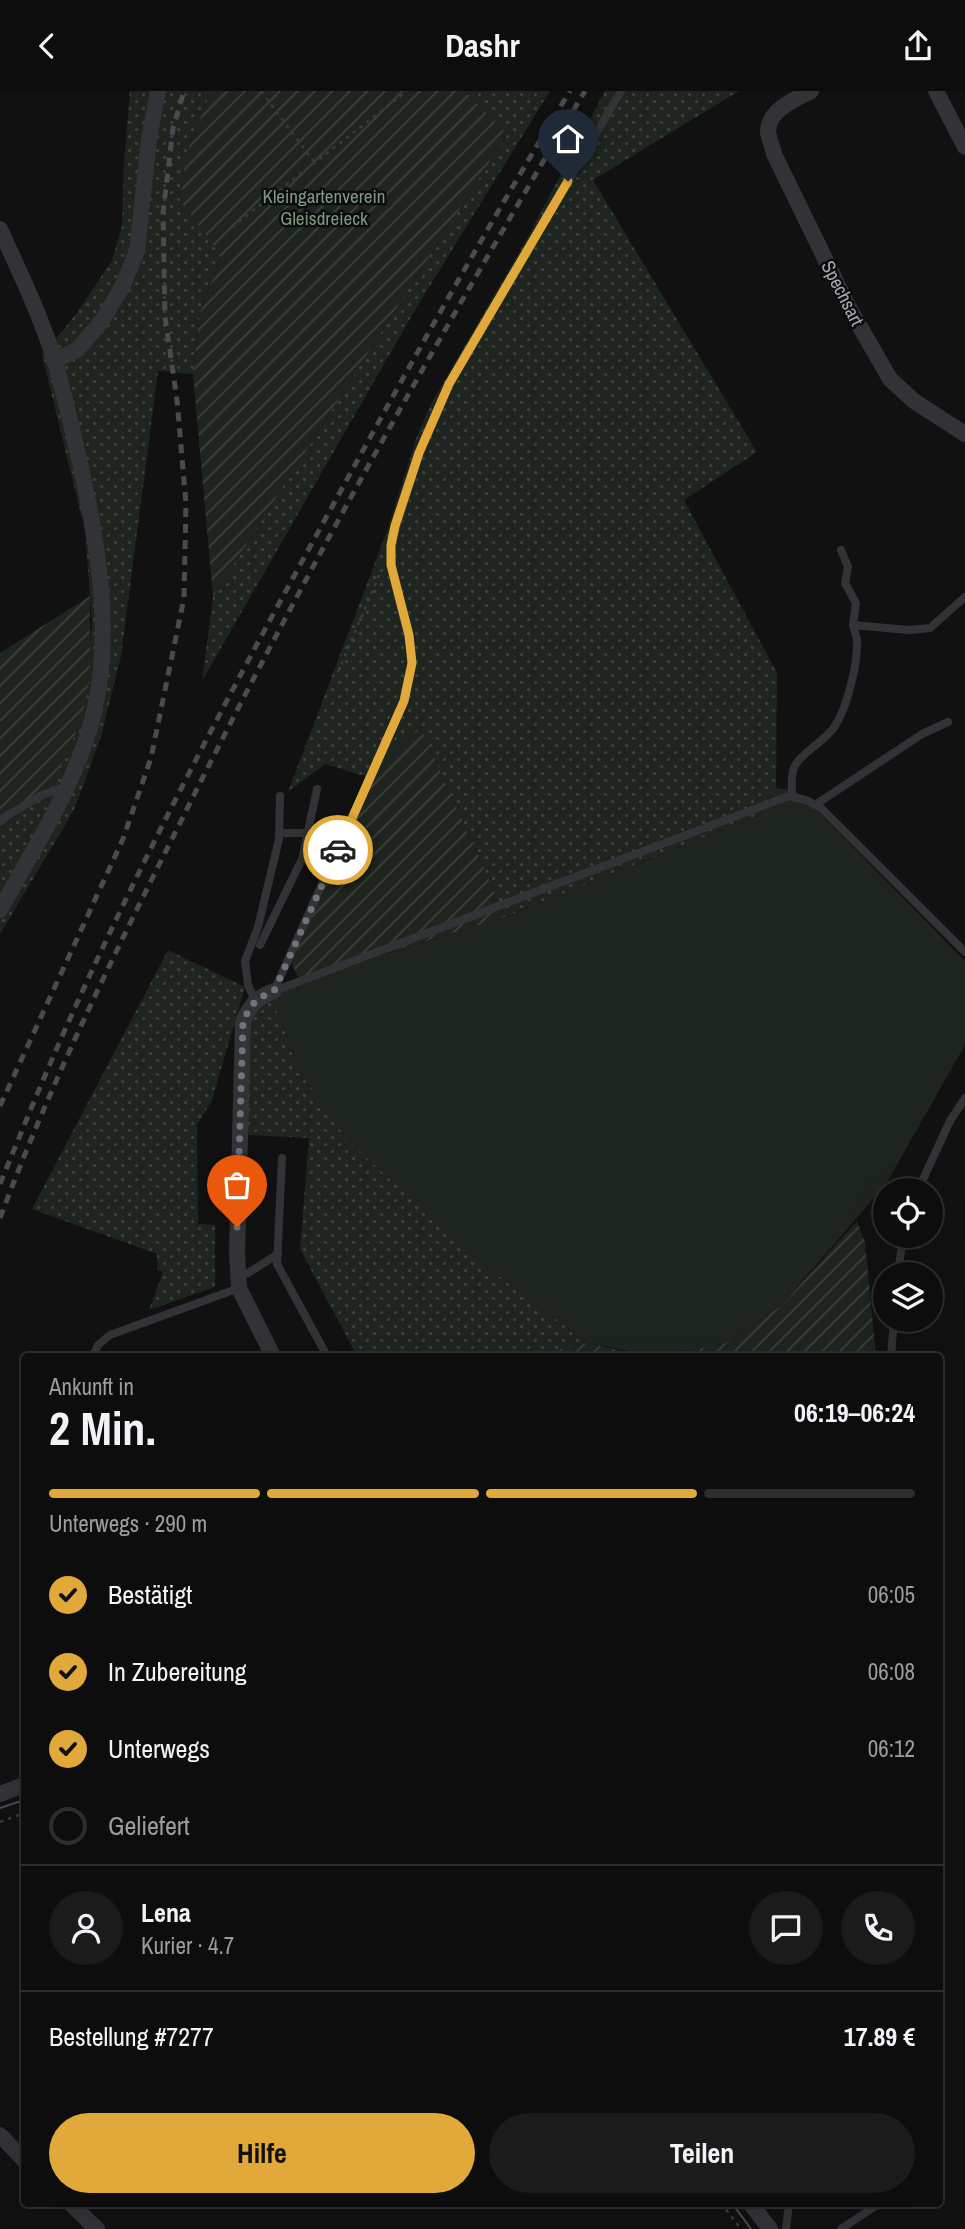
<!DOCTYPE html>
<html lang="de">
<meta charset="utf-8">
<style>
:root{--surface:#0d0d0e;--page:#1b1b1c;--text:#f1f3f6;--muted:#9a9c9e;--line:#2d2d2e;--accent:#e1a93a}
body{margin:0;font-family:"Archivo Narrow",sans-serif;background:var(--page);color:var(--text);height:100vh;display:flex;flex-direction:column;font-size:26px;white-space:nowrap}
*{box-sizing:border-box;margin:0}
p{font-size:23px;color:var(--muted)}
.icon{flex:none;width:38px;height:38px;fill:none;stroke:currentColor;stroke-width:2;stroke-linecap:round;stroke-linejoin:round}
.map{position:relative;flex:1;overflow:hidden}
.panel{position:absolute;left:21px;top:1262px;width:922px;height:854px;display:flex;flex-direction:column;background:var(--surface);border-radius:7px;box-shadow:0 7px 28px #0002,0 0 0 2px var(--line)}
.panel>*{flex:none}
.tools{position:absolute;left:873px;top:1087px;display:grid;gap:14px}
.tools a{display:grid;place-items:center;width:70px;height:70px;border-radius:50%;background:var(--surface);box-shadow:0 7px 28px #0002,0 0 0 2px var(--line);font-size:35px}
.pin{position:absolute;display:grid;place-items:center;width:60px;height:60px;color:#fff;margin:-72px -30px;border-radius:50% 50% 50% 0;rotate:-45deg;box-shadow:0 0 7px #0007}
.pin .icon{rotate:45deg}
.courier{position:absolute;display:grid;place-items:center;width:70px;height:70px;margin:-35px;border:5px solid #e1a93a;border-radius:50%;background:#fff;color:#222;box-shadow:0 2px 9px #0007}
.overview em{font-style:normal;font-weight:700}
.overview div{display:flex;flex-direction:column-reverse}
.overview{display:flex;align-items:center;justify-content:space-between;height:119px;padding:0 28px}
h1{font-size:46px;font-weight:700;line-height:52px}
.bar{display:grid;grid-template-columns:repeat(4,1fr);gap:10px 7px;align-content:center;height:84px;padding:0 28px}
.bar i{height:9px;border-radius:5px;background:var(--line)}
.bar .active{background:var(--accent)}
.bar p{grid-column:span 4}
.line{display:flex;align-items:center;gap:18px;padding:0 28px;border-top:2px solid var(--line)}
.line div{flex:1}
.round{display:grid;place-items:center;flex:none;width:74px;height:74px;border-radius:37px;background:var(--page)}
ol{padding:0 28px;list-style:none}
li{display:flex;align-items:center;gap:21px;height:77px}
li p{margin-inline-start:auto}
li .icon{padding:7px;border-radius:50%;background:var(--accent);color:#111;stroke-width:4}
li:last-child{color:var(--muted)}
li i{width:38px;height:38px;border:4px solid var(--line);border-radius:50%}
.primary-button{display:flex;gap:14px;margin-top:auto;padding:14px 28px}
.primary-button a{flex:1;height:80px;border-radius:42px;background:var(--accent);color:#111;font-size:28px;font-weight:700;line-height:80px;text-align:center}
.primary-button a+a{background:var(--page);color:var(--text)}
header{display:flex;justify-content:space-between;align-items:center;height:91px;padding:0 28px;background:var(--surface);font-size:32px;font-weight:700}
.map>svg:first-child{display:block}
</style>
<header><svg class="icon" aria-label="back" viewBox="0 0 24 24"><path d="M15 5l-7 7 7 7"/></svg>Dashr<svg class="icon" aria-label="share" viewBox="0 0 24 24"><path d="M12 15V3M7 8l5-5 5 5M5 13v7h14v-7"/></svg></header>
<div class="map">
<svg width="965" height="2138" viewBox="0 0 965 2138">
<defs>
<pattern id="grass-dots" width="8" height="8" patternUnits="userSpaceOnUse" patternTransform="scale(1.75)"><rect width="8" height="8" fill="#1e241e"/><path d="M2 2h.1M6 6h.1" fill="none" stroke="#3c413c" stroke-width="1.8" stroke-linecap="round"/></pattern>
<pattern id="garden-furrows" width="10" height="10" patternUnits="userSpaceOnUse" patternTransform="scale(1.75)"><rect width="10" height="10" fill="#1e241e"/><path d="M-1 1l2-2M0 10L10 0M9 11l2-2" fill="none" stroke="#3c413c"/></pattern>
</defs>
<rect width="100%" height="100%" fill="#111112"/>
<g fill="url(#grass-dots)">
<path d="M130,0h81l-25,63 -6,47 41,53 -21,58 -7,62 -35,-3 -37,285 -20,81 -27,73 -74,124v-108l36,-23 31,-47 17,-46 8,-88 -7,-91 -43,-176 35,-42 35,-53 10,-34 2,-63z"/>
<path d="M465,0h85l-132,214 -216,376 11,-84 294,-463z"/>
<path d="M605,0h134l-146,89 164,272 -73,48 93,173 -1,115 -15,26 -255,103 -85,-188 -54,48 -42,-13 -37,28 99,-261 30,-95 15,-34 93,-160z"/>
<path d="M168,859l77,37 -33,113 -15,25 1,99 17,1v62l-66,23 14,-38 -6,-3v-15l-125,-45z"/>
<path d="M269,901l34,85 175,183 110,83 -56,13h-175l-57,-107 9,-111 -62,-3 -1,-110z"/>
</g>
<g fill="url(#garden-furrows)">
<path d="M211,0h254l42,43 -294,463 -20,-223 7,-62 21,-57 -41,-54 6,-47z"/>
<path d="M90,505v77l-6,37 -17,46 -31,47 -36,23v-173z"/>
<path d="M421,638l85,188 -207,63 -12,-28 80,-175 39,-39z"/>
<path d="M857,1130l8,21 11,114h-222l69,-12 58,-38z"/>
<path d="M588,1252l57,13h-113z"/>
</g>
<path fill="#1e241e" d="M776,697l19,3 20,17 150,153v84l-79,139 -105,122 -58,38 -69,12 -66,-13 -110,-83 -130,-119 -45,-64 -34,-85 31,-12 206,-63 255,-103z"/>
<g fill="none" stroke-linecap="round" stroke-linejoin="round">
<g stroke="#383a3e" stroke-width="2.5" stroke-dasharray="3.5 5" stroke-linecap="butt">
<path d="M261,0l54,72"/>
<path d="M232,136l175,-136"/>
<path d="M338,581l42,-99"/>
<path d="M0,1731l24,-9"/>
<path d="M721,2112l20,26"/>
</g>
<g stroke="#323337" stroke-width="8">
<path d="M841,459l7,17 -3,16 11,20 -3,22"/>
<path d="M792,705c0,-10 -2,-23 4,-32 8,-13 29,-23 39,-38 12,-18 23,-63 22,-85 0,-5 -3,-11 -4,-16l56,5 21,-2 35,-31"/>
<path d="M815,714l107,-71 26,-12"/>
<path d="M0,729l42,-25 24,-8"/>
<path d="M280,742h28"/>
<path d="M260,854l42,-86 15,-70"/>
<path d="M274,900l130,-290 8,-38 -1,-14 -18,-72 -2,-31 28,-93 30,-69 172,-293"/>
<path d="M274,900l515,-195 17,4 15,8 144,144"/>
<path d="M255,909l-7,-15 -3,-24 13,-34 21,-88 1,-43"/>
<path d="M282,1067l-5,106 50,92"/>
<path d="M918,1099l32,-69 15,-23"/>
<path d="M898,1183l5,-39"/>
<path d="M238,1185l10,-3 30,-19"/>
<path d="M93,1265l5,-11 12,-10 129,-47"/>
<path d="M891,1265l3,-37"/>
<path d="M786,2138l3,-26"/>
<path d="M841,2138l39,-26"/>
</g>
<g stroke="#323337" stroke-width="16">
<path d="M811,0c-16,8 -43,19 -43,41 1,7 5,15 6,22l74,152 42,73 24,22 51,33"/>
<path d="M936,0l29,56"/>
<path d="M0,138c20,44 41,87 55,133 12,41 21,83 30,124 15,74 26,147 10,222 -16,72 -60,138 -95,202"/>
<path d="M54,270l23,-11 25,-29 21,-36 14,-34 12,-112 9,-48"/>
<path d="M273,1265l-34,-68 -2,-35 6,-231c7,-17 13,-24 31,-31"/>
<path d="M0,1703l24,-9"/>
<path d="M0,2044l24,25"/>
<path d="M70,2112l27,26"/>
<path d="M750,2112l20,26"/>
</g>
<g stroke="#494b50" stroke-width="2">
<path d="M0,1717l24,-8"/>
<path d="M732,2112l19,26"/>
</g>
<g stroke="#494b50" stroke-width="5" stroke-dasharray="9 7" stroke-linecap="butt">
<path d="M0,1015l123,-267 28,-81 33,-160 2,-94 -9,-104 -12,-83 -2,-104 10,-85 11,-37"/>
<path d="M0,1093c25,-61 50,-122 78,-183 77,-169 165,-333 255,-496 76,-139 154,-278 237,-414"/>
<path d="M0,1127c51,-136 115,-266 180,-395 124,-250 262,-492 405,-732"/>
</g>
</g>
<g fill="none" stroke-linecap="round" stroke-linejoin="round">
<path stroke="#70737a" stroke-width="7" stroke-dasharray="0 12.6" d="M237,1136l6,-205c7,-17 13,-24 31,-31l64,-141"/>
<path stroke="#e1a93a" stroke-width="9" d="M338,759l66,-149 8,-38 -3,-28 -18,-70v-20l4,-19 24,-73 30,-69 119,-203"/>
</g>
<g text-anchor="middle" stroke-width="5" stroke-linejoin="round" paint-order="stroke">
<g font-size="19" fill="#7c9b7e" stroke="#0c0c0d">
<text x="324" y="112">Kleingartenverein<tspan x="324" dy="22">Gleisdreieck</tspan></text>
</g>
<g font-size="19" fill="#a3a8b2" stroke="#0c0c0d">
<text transform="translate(843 202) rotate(63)" y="7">Spechsart</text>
</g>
</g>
</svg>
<div class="tools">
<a><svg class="icon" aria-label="locate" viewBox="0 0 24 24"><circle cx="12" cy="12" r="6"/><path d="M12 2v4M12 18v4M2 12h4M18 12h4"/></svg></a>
<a><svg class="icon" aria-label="layers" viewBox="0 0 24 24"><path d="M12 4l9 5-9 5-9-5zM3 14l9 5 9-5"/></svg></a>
</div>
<div class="pin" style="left:237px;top:1136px;background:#ea580c"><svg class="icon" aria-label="bag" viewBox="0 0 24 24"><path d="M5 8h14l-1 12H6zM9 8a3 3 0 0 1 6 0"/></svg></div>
<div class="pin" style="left:568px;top:90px;background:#1f2937"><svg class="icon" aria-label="home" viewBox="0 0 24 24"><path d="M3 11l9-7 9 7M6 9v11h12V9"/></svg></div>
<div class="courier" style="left:338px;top:759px"><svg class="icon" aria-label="car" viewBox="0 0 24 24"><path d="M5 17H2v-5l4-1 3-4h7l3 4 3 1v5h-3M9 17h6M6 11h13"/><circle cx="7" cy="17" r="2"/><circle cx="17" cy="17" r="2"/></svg></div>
<section class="panel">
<div class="overview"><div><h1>2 Min.</h1><p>Ankunft in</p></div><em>06:19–06:24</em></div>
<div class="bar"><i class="active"></i><i class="active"></i><i class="active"></i><i></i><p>Unterwegs · 290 m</p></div>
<ol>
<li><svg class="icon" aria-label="check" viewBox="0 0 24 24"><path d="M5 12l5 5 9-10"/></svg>Bestätigt<p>06:05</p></li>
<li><svg class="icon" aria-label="check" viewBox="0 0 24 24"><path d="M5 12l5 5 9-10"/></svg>In Zubereitung<p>06:08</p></li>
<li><svg class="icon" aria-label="check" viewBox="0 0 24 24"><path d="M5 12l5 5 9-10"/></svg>Unterwegs<p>06:12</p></li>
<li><i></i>Geliefert</li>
</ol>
<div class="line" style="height:126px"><a class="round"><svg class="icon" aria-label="person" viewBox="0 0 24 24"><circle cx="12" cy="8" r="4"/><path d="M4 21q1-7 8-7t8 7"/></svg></a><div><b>Lena</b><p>Kurier · 4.7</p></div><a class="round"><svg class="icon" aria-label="chat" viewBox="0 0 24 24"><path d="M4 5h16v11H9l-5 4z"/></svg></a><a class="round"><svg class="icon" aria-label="phone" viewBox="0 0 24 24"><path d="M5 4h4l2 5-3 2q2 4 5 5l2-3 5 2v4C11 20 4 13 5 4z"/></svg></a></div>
<div class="line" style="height:91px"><div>Bestellung #7277</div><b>17.89 €</b></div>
<div class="primary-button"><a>Hilfe</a><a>Teilen</a></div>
</section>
</div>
